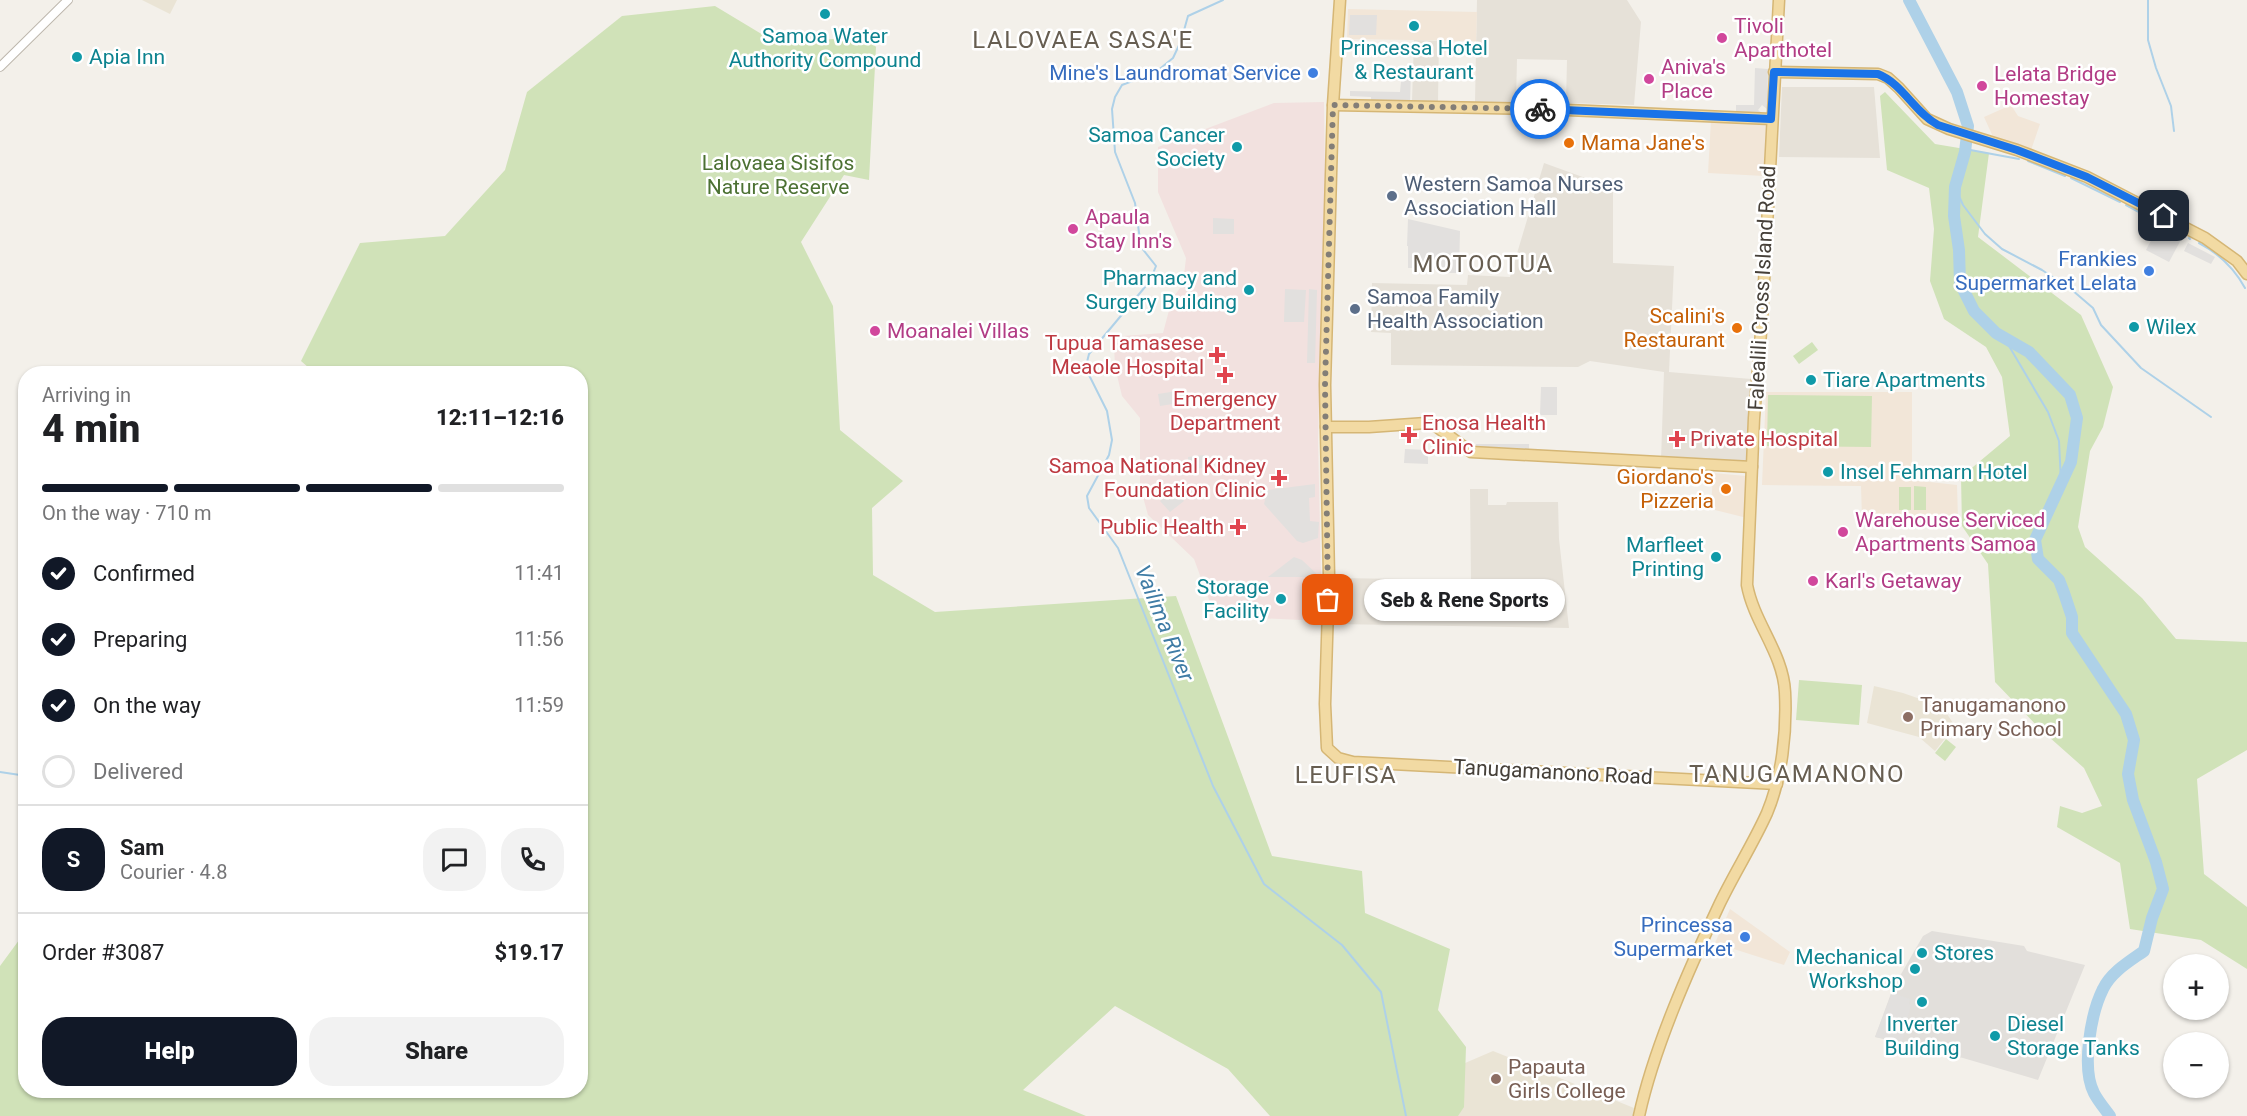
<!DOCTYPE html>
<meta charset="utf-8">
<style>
:root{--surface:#fff;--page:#f2f2f2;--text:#202124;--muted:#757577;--line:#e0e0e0;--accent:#111827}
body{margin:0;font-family:Roboto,sans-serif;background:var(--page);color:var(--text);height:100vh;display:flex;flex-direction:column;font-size:22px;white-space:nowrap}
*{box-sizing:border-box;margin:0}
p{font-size:20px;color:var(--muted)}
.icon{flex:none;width:33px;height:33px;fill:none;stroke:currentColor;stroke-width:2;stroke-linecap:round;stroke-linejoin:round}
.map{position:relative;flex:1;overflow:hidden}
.panel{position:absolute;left:18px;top:366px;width:570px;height:732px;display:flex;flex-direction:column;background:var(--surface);border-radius:24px;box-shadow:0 2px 4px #0004}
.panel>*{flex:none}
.fabs{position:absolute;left:2163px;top:954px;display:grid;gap:12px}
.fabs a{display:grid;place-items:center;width:66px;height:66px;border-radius:50%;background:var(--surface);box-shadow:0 2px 4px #0004;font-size:30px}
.pin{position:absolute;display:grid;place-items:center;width:51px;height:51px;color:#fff;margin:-26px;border-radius:12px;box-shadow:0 3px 9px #0006}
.courier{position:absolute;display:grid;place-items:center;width:60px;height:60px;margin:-30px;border:4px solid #1a73e8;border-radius:50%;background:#fff;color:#222;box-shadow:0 2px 8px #0007}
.bubble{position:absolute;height:42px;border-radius:21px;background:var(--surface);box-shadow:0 2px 4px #0004;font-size:20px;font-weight:800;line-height:42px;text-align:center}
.summary em{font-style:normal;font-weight:800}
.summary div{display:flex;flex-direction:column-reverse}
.summary{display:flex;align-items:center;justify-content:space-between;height:102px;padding:0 24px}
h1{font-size:39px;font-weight:800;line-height:45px}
.bar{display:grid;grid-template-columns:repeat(4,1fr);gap:9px 6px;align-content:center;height:72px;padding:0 24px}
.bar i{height:8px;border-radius:4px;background:var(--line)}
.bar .on{background:var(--accent)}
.bar p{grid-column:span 4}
.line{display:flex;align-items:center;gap:15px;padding:0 24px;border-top:2px solid var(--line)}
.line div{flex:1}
.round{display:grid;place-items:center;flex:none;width:63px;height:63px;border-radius:24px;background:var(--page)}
ol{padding:0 24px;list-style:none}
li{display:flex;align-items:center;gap:18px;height:66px}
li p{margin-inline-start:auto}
li .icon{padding:6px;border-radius:50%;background:var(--accent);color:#fff;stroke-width:4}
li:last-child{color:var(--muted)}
li i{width:33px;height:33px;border:3px solid var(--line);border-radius:50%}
.primary-button{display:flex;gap:12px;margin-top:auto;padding:12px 24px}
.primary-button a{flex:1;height:69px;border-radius:24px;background:var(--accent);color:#fff;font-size:24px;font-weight:800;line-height:69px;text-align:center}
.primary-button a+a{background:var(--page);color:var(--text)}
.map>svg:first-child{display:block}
</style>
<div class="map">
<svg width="2247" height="1116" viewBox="0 0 2247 1116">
<rect width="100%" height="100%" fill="#f3f0ea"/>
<g fill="#e6e1d8">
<path d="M1477,0h150l14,22 -7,83 -68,-2 1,-43 -50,-1 -1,43h-41z"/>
<path d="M1414,40l25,1 -1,60h-26z"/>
<path d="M1782,87h92l6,71 -101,-1z"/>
<path d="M1544,163l69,25v75l61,3 -5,106 82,7 -4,86 -86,-5 3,-88 -74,-11 -12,6 -187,-2v-32l-20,-1 1,-49 95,2 1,-10 42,2z"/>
<path d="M1470,489h18v16h18l1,-3h51l1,37 10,89 -233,-4 1,-46 134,2z"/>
</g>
<g fill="#f2e6d8">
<path d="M1348,9l129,3 -1,29 -129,-2z"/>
<path d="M2011,105l7,11 22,8 -10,29 -36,-14 -10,-22z"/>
<path d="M1711,120l56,3 -3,53 -56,-3z"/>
<path d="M1766,392h146v88l45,5 1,34 -96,-1 -1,-32 -99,-1z"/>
<path d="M1713,473l33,3 3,3 -2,37 -4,1 -32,-8z"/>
<path d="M1730,909l60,43 -6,13 -69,-22z"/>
</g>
<path fill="#e2dfdb" d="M1932,931l92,15 3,5 58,14 -47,115 -75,-22 -88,-21 18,-49 30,-52z"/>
<g fill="#eae4d5">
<path d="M142,0h35l-7,14z"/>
<path d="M1874,686l29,7 20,7 22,11 10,15 -20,25 -16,-14 -52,-14z"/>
<path d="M1493,1051l141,57 -1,8h-291z"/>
</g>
<path fill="#f2e1df" d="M1324,102l1,79 -7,258 4,182 -107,-5 -21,-57 -46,-44 -8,-29v-68l-18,-22 -7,-29 -1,-23 9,-8 40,-3 9,-34 11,-15 3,-26 -28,-66v-45l116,-44z"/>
<g fill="#d0e2b8">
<path d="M715,6l63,38 88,-8 10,11 -7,133 -25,-5 -43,67 32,64 7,124 63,51 -31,27 1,67 62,37 241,-16 96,260 90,15 3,42 85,36 -12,61 28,37 -2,60 -6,9h-188l-42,-47 -113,-63 -92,84 63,26h-1086v-150l25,-34 1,158h554v-716h-264l-15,-13 59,-118 85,-7 60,-66 22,-78 95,-76z"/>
<path d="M1885,92l50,52 54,9 -11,84 103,78 32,72 -10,40 -13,24 -12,76 7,20 57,51 34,41 71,3v108l-50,29 7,95 43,33v62l-46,-29 -71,-11 -10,-66 -63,-36 3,-21 22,7 20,-7 -18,-38 -44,-39 -45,-47 -7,-118 -26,-38 -1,-49 49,-41 -8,-59 -16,-30 -42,-28 -14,-38 4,-52 -5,-41 -42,-18 -7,-74z"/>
<path d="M1812,342l6,8 -19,14 -6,-8z"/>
<path d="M1768,395l104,1 -1,51 -104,-1z"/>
<path d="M1914,486l12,1v23h-12z"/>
<rect x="1899" y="487" width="12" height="23"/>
<path d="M1799,680l63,5 -3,40 -63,-5z"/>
<path d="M1946,739l10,8 -11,14 -10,-8z"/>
</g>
<g fill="#e2e0de">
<path d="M1350,15h27l-1,20h-27z"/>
<path d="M1755,68l13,1 -1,40 -5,-4 -4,5 5,4h-27v-9h18z"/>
<path d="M1402,71h9l-1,32 -39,-1v-5l-21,-1v-5l50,1z"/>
<path d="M1213,218l21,1v15h-21z"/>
<path d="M1408,219l52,12 -1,42h-11v-5h-40v-22h-1z"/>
<path d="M2160,224l23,12 -14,26 -23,-12z"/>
<path d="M2188,243l27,14 -4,7 -27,-13z"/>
<path d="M1285,289l21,1 -2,32h-20z"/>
<path d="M1309,289l8,1 -2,73h-8z"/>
<path d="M1541,387h16v28h-17z"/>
<path d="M1183,390l2,12 -25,4 -2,-12z"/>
<path d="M1476,444h53v7l-53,-3z"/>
<path d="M1405,449l23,1v14l-24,-1z"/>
<path d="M1205,455l2,12 -18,3 -1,-3 -23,2v-4l23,-3v-5z"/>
<path d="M1315,484v13l-6,1 1,23 9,1 -1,16 -15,5 -6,-2 -33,-37 1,-4 -6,-9z"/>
<path d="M1174,489l10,12 -14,11 -10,-11z"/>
<path d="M1294,557l8,3 18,17h-52z"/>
<path d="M1892,993l18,6 -1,5 2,1 -9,37 -27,-5z"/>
</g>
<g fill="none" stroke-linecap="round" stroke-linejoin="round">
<g stroke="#aed1e8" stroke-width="2">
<path d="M1223,0l-35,16 -7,25 -8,17 -17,14 -34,13 -7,12 -3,12 3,43 20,51 6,44 15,19 -6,15 -61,73 -2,8 1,11 19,38 5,29 -3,15 -22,41 2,12 29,40 95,238 51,98 78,61 39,47 25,124"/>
<path d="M2148,0v40l8,28 15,38 3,25"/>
<path d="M1965,149l54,10"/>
<path d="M2028,161l37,15"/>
<path d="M2071,178l49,24"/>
<path d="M1955,187l8,18 22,29 17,15 40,21 30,20 21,18 8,17 40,43 70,49"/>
<path d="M2126,205l24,13"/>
<path d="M2160,223l1,1"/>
<path d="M2168,227l7,4"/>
<path d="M2189,238l1,1"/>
<path d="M2199,243c21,11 35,25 46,45"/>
<path d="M1996,333l13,13 39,66 11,29 2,41"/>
<path d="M0,772l20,3"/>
</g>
<path stroke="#aed1e8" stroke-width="12" d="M1909,0l48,92 11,34 -3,26 -10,35 -1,29 5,34 1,33 14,28 22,22 33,19 41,43 7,23 -6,44 -36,78 3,19 21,21 5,13 8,24v16l54,81 8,26 -6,34 5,26 23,62 7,27 -11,29 -8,33c-14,10 -33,21 -41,38 -12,24 -22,79 -9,104 4,8 11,16 16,23"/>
<defs>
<path id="minor" d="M0,67l68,-67"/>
<g id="major">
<path d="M1340,0l-7,105 -8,280 4,191 -4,128 2,44 11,10 15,4 424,22"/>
<path d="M1774,72l104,2 10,4 11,10 28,31 22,10 68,21 70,27 118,61 32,23 10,13"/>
<path d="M1333,105l212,4 226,10"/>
<path d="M1326,427h43l57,-4 11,4 34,25 281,15"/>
<path d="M1639,1116c15,-69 51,-149 81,-213 15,-31 33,-59 47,-90 15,-36 20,-81 18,-121 -2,-39 -31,-69 -38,-107l7,-167 8,-98 17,-320"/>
</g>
</defs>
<use href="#minor" stroke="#bdb7ad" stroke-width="10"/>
<use href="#major" stroke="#d5b675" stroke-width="13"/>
<use href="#minor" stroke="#fff" stroke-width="8"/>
<use href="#major" stroke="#f2daa3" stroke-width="10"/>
</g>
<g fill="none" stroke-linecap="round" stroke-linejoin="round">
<path stroke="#837e77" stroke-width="6" stroke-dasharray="0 10.8" d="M1328,600l-3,-215 8,-280 207,4"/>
<path stroke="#1a73e8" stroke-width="8" d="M1540,109l231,10 3,-47 104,2c25,10 36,38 60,51l79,25 70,27 77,39"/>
</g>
<g fill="#0f9aa8" stroke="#fff" stroke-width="2">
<circle cx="825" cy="14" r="6"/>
<circle cx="1414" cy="26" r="6"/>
<circle cx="77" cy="57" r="6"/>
<circle cx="1237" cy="147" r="6"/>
<circle cx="1249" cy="290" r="6"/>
<circle cx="2134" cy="327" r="6"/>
<circle cx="1811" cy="380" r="6"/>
<circle cx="1828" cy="472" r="6"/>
<circle cx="1716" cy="557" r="6"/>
<circle cx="1281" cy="599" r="6"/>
<circle cx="1922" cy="953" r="6"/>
<circle cx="1915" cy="969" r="6"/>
<circle cx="1922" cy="1002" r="6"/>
<circle cx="1995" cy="1036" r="6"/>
</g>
<g fill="#d1479c" stroke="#fff" stroke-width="2">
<circle cx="1722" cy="38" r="6"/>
<circle cx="1649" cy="79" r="6"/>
<circle cx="1982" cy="86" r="6"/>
<circle cx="1073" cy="229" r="6"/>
<circle cx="875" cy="331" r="6"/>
<circle cx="1843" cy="532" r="6"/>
<circle cx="1813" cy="581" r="6"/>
</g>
<g fill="#3f7fe0" stroke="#fff" stroke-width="2">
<circle cx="1313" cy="73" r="6"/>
<circle cx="2149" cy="271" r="6"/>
<circle cx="1745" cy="937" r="6"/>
</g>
<g fill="#e8710a" stroke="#fff" stroke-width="2">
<circle cx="1569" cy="143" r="6"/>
<circle cx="1737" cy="328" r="6"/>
<circle cx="1726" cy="489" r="6"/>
</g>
<g fill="#5c6f8a" stroke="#fff" stroke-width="2">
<circle cx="1392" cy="196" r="6"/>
<circle cx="1355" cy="309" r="6"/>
</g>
<g fill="#e0444e" stroke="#fff" stroke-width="2">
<path d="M1214 346h6v6h6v6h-6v6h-6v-6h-6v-6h6z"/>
<path d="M1222 366h6v6h6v6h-6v6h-6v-6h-6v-6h6z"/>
<path d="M1406 426h6v6h6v6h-6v6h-6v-6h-6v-6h6z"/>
<path d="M1674 430h6v6h6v6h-6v6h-6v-6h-6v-6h6z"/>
<path d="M1276 469h6v6h6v6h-6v6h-6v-6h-6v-6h6z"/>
<path d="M1235 518h6v6h6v6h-6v6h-6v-6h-6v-6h6z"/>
</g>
<g fill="#8d6e63" stroke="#fff" stroke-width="2">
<circle cx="1908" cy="717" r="6"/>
<circle cx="1496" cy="1079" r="6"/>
</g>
<g text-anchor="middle" stroke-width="5" stroke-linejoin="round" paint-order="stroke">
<g font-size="21" fill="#b23c85" stroke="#fff" text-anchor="start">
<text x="1734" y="33">Tivoli<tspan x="1734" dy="24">Aparthotel</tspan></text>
<text x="1661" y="74">Aniva's<tspan x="1661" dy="24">Place</tspan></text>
<text x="1994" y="81">Lelata Bridge<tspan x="1994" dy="24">Homestay</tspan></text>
<text x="1085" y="224">Apaula<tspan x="1085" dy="24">Stay Inn's</tspan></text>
<text x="887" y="338">Moanalei Villas</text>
<text x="1855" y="527">Warehouse Serviced<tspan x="1855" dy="24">Apartments Samoa</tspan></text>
<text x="1825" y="588">Karl's Getaway</text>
</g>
<g font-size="21" fill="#0d838f" stroke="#fff" text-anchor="start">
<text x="825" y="43" text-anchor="middle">Samoa Water<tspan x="825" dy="24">Authority Compound</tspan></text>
<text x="1414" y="55" text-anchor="middle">Princessa Hotel<tspan x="1414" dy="24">&amp; Restaurant</tspan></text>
<text x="89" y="64">Apia Inn</text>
<text x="1225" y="142" text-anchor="end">Samoa Cancer<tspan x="1225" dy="24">Society</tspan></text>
<text x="1237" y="285" text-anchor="end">Pharmacy and<tspan x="1237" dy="24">Surgery Building</tspan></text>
<text x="2146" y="334">Wilex</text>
<text x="1823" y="387">Tiare Apartments</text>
<text x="1840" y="479">Insel Fehmarn Hotel</text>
<text x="1704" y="552" text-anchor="end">Marfleet<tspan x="1704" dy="24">Printing</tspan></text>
<text x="1269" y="594" text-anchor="end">Storage<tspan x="1269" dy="24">Facility</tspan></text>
<text x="1934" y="960">Stores</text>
<text x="1903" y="964" text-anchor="end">Mechanical<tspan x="1903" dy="24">Workshop</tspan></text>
<text x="1922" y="1031" text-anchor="middle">Inverter<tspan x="1922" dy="24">Building</tspan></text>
<text x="2007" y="1031">Diesel<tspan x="2007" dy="24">Storage Tanks</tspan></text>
</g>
<g font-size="21" fill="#366cbe" stroke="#fff" text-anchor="end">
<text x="1301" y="80">Mine's Laundromat Service</text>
<text x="2137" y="266">Frankies<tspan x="2137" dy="24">Supermarket Lelata</tspan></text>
<text x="1733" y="932">Princessa<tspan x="1733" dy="24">Supermarket</tspan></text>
</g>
<g font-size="21" fill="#c56008" stroke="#fff" text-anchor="end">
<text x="1581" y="150" text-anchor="start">Mama Jane's</text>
<text x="1725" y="323">Scalini's<tspan x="1725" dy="24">Restaurant</tspan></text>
<text x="1714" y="484">Giordano's<tspan x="1714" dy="24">Pizzeria</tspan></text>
</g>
<g font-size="21" fill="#4c7133" stroke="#fff">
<text x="778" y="170">Lalovaea Sisifos<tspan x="778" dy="24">Nature Reserve</tspan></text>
</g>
<g font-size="21" fill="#4e5e75" stroke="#fff" text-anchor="start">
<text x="1404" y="191">Western Samoa Nurses<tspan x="1404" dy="24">Association Hall</tspan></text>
<text x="1367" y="304">Samoa Family<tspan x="1367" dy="24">Health Association</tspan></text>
</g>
<g font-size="21" fill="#464039" stroke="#fff">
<text transform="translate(1762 288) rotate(-87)" y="7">Falealili Cross Island Road</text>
<text transform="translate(1553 772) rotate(3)" y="7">Tanugamanono Road</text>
</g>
<g font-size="21" fill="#be3a42" stroke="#fff" text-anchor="end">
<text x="1204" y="350">Tupua Tamasese<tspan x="1204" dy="24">Meaole Hospital</tspan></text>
<text x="1225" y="406" text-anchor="middle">Emergency<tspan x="1225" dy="24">Department</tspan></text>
<text x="1422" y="430" text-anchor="start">Enosa Health<tspan x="1422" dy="24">Clinic</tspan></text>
<text x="1690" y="446" text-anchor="start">Private Hospital</text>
<text x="1266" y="473">Samoa National Kidney<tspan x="1266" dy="24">Foundation Clinic</tspan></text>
<text x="1224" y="534">Public Health</text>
</g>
<g font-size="21" fill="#785e54" stroke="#fff" text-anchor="start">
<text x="1920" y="712">Tanugamanono<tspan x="1920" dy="24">Primary School</tspan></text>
<text x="1508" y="1074">Papauta<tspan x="1508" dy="24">Girls College</tspan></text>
</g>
<g font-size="22" font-style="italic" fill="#3f7ca5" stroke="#fff">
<text transform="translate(1165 623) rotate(68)" y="8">Vailima River</text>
</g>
<g font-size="24" letter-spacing="1.5" fill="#675e51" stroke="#fff">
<text x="1083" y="48">LALOVAEA SASA'E</text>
<text x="1483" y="272">MOTOOTUA</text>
<text x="1797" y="782">TANUGAMANONO</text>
<text x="1346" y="783">LEUFISA</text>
</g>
</g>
</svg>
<div class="fabs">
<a>+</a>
<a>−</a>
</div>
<div class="pin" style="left:1328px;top:600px;background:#ea580c"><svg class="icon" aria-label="bag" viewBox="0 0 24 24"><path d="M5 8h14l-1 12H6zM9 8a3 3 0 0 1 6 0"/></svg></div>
<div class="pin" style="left:2164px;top:216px;background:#1f2937"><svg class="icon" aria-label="home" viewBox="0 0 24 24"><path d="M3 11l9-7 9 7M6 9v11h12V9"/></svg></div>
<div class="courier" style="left:1540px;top:109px"><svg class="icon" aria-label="bike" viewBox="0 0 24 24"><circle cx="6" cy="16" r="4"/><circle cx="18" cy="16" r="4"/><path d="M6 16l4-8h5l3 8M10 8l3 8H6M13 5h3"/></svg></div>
<div class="bubble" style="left:1364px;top:579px;width:201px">Seb &amp; Rene Sports</div>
<section class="panel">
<div class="summary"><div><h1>4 min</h1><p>Arriving in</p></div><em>12:11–12:16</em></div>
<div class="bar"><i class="on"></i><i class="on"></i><i class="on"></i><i></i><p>On the way · 710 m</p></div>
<ol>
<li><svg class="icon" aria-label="check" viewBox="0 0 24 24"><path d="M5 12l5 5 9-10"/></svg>Confirmed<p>11:41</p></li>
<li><svg class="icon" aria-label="check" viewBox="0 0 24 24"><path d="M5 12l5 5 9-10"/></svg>Preparing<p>11:56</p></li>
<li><svg class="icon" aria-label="check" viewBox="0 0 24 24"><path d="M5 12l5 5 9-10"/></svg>On the way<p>11:59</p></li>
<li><i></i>Delivered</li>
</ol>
<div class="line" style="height:108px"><b class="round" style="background:var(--accent);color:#fff">S</b><div><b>Sam</b><p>Courier · 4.8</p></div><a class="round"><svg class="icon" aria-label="chat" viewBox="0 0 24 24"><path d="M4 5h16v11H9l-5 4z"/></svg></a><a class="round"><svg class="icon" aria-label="phone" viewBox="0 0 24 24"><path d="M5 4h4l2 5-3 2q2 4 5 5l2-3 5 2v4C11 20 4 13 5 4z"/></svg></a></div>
<div class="line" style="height:78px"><div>Order #3087</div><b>$19.17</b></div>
<div class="primary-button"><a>Help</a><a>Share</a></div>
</section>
</div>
